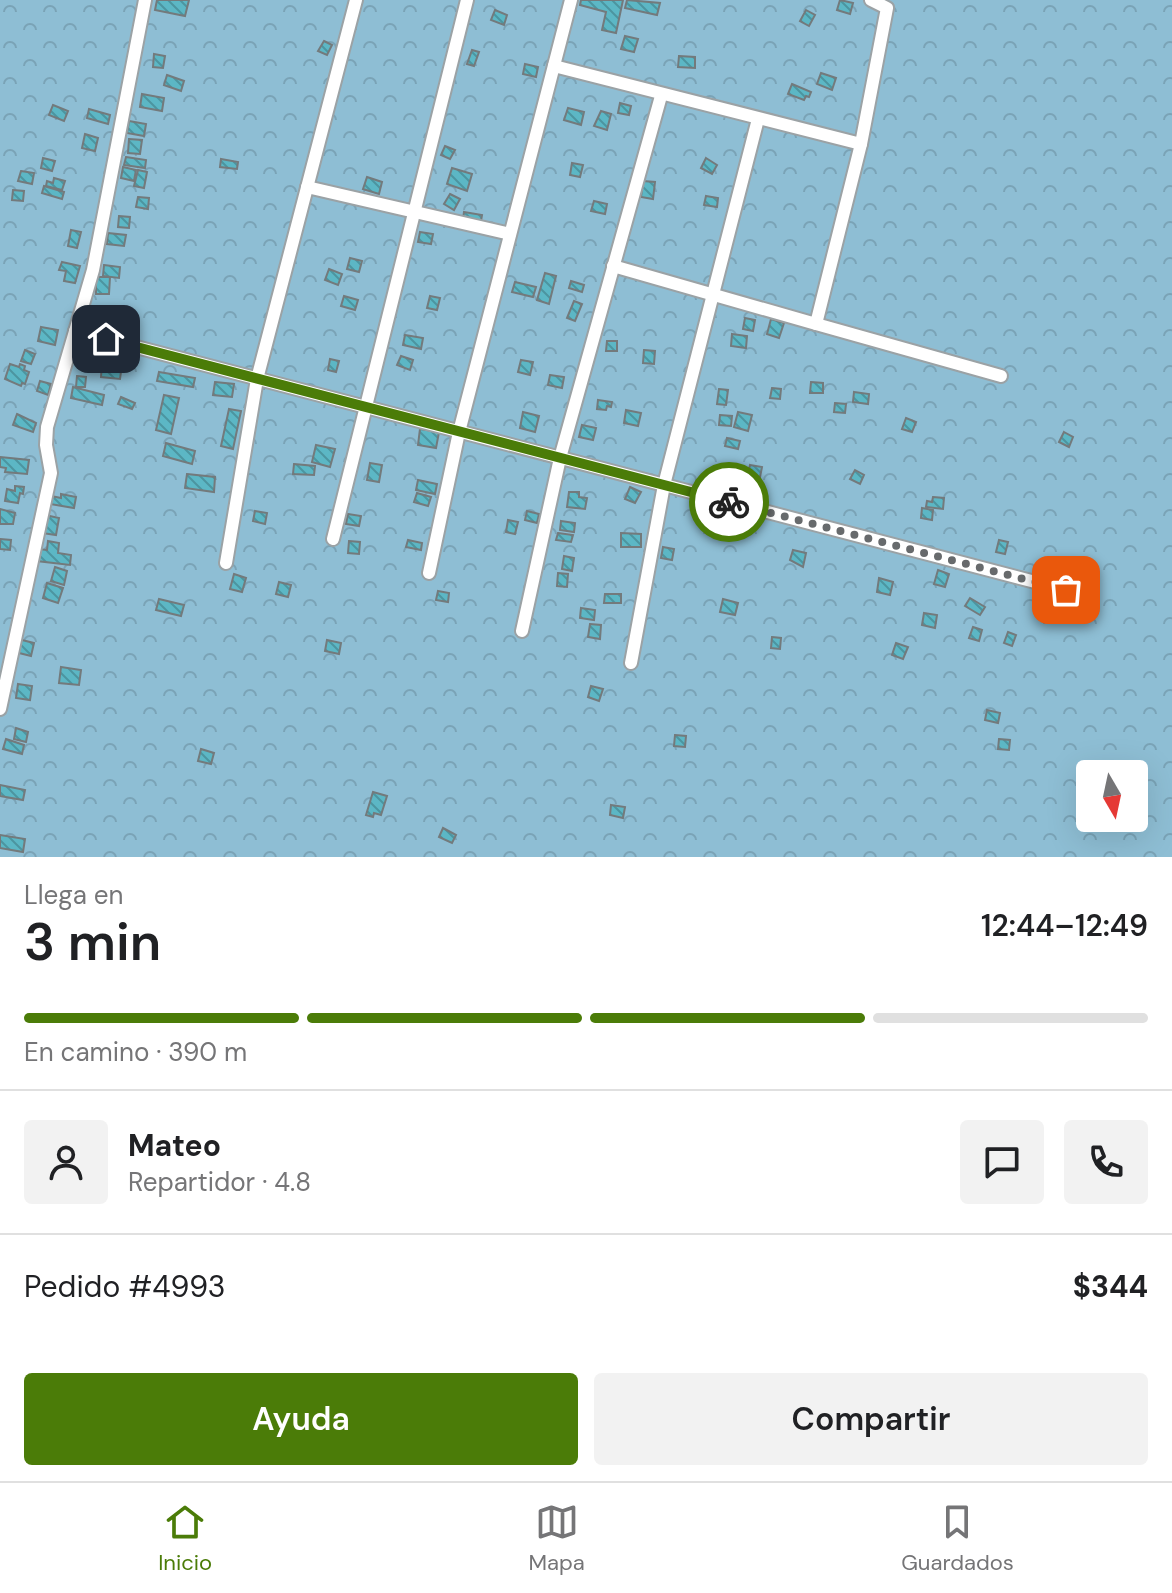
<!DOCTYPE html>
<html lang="es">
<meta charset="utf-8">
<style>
:root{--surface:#fff;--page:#f2f2f2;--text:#202124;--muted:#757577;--line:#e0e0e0;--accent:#4b7c08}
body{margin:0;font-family:"DM Sans",sans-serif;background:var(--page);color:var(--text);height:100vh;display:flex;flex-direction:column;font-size:30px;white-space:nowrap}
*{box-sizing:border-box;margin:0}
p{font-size:26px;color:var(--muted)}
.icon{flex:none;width:44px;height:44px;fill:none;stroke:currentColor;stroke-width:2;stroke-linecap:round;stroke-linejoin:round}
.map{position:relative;height:857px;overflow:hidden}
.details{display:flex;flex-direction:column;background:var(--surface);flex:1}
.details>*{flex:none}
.needle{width:52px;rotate:171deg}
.fabs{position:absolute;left:1076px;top:760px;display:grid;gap:16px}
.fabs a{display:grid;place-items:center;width:72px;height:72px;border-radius:8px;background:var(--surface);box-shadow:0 8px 32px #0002;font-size:40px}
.pin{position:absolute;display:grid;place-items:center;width:68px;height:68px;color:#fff;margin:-34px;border-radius:16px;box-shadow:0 4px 12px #0006}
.courier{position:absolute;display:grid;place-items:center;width:80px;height:80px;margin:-40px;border:6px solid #4b7c08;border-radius:50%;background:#fff;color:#222;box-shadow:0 2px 10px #0007}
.head em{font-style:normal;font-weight:600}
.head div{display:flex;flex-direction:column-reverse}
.head{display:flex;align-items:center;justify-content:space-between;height:136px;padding:0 24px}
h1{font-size:52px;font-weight:600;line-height:60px}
.bar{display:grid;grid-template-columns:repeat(4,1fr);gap:12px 8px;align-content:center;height:96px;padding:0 24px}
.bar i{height:10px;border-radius:6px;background:var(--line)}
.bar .on{background:var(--accent)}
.bar p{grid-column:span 4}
.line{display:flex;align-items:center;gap:20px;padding:0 24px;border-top:2px solid var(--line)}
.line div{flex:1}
.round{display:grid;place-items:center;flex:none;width:84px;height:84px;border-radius:8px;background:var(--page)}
.action{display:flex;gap:16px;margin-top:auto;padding:16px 24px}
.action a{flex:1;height:92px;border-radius:8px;background:var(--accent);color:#fff;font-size:32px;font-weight:600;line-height:92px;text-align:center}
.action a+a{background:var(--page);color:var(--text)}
.dock{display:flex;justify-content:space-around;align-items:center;height:112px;border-top:2px solid var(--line);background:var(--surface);font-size:22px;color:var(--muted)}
.dock a{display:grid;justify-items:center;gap:4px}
.dock .on{color:var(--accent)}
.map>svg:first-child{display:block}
</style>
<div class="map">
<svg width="1172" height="857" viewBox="0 0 1172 857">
<defs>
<pattern id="forest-crowns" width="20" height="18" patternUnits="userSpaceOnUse" patternTransform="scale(2)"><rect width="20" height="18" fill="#8ebed4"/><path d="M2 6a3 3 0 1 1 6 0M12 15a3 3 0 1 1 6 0" fill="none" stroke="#7aa3b6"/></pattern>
<pattern id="building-back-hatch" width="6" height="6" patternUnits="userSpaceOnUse" patternTransform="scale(2)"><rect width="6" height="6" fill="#5cb7c5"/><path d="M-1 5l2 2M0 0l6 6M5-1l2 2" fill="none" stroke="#4c95a0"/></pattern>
</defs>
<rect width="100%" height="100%" fill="#d9e0e4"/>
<path fill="url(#forest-crowns)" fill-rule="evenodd" d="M0,0h1172v857h-1172zM1090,774h44v44h-44z"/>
<g fill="url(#building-back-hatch)" stroke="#737a7c" stroke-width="2">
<path d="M157,0h32l-4,16 -30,-6z"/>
<path d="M581,0h42l-7,33 -14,-3 4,-18 -26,-7z"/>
<path d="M627,0l33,3 -3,12 -32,-7z"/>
<path d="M840,0l13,3 -3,11 -13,-4z"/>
<path d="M495,10l12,5 -3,10 -13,-5z"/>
<path d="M806,10l9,5 -6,11 -9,-5z"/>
<path d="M625,36l13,3 -4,13 -13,-3z"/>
<path d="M324,41l8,4 -5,10 -9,-4z"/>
<path d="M472,50l7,2 -5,14 -7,-2z"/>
<path d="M154,54l11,2 -2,12 -10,-1z"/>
<path d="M679,56l16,1v11l-17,-1z"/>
<path d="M525,64l13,3 -2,10 -13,-3z"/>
<path d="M821,73l15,5 -4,12 -15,-6z"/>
<path d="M167,75l17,6 -3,10 -17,-6z"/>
<path d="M792,84l19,8 -2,5 -3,-1 -2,4 -16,-6z"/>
<path d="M142,94l22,4 -2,13 -22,-4z"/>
<path d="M620,103l11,3 -2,9 -11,-2z"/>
<path d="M53,105l15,6 -4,10 -15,-6z"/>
<path d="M568,108l16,4 -3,13 -17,-5z"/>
<path d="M89,109l21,6 -2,9 -21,-6z"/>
<path d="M601,111l10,3 -4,16 -13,-4z"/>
<path d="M129,121l17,3 -2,12 -17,-3z"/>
<path d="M85,134l13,4 -3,13 -13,-3z"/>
<path d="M129,139l13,1 -2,14 -12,-1z"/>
<path d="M445,146l10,4 -5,9 -9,-4z"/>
<path d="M126,157l20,3 -1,8 -21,-3z"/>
<path d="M43,158l12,3 -3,10 -11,-3z"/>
<path d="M706,158l11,7 -5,9 -11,-6z"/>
<path d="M221,159l17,3 -1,7 -17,-2z"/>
<path d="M572,163l11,2 -3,12 -10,-2z"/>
<path d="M123,167l13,3 -2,11 -13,-3z"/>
<path d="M452,168l20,6 -5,17 -20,-7z"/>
<path d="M138,170l9,2 -3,16 -10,-2z"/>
<path d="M21,171l13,2 -2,11 -14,-3z"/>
<path d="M367,177l15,5 -3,12 -16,-5z"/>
<path d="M54,178l11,3 -3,9 -16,-4 1,-5 6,2z"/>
<path d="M643,181l12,1 -2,17 -12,-2z"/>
<path d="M44,186l20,6 -2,7 -20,-6z"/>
<path d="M13,190l11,1 -1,10 -11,-1z"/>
<path d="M450,194l10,5 -6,11 -10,-6z"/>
<path d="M706,196l12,2 -1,9 -13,-2z"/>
<path d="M138,197l11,1 -1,11 -12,-2z"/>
<path d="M594,201l13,3 -2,10 -14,-3z"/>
<path d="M464,212l18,3 -1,6 -18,-2z"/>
<path d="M119,216l11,1 -1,11 -11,-1z"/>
<path d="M71,230l10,2 -4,16 -9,-2z"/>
<path d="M420,232l13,2 -2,10 -13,-2z"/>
<path d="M108,233l18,2 -2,11 -17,-2z"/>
<path d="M350,258l12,3 -3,11 -12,-3z"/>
<path d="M62,262l18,4 -5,17 -11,-2 2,-10 -7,-1z"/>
<path d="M104,265l16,2 -1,11 -16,-2z"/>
<path d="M329,269l13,5 -4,11 -13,-5z"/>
<path d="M545,273l11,3 -7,28 -12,-4z"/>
<path d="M96,277h14l-1,17h-13z"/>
<path d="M571,281l13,4 -2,7 -13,-4z"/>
<path d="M515,282l21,5 -3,10 -21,-5z"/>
<path d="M344,296l14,4 -3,10 -14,-4z"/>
<path d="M430,296l10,2 -3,12 -10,-2z"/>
<path d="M574,301l8,3 -7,17 -8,-3z"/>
<path d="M98,315l17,3 -3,14 -17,-3z"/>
<path d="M745,318l10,2 -2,11 -10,-2z"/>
<path d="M771,319l13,4 -5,15 -12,-4z"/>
<path d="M41,327l17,3 -3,15 -17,-4z"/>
<path d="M732,334l15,2 -1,12 -15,-2z"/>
<path d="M405,335l18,3 -2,11 -18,-4z"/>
<path d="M607,341h10v10h-11z"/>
<path d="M25,350l10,4 -4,10 -10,-3z"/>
<path d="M644,350l11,1 -1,13 -11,-1z"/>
<path d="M401,356l12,4 -3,10 -13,-5z"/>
<path d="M330,359l9,2 -3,11 -8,-2z"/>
<path d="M521,360l12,2 -3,13 -12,-3z"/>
<path d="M102,363l20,2 -2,14 -19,-2z"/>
<path d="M10,364l9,3 1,-3 5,2 -1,4 5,2 -4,12 -3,-1 -1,3 -16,-7z"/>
<path d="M159,372l36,6 -2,9 -36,-6z"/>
<path d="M550,375l14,2 -2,11 -14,-3z"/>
<path d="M77,376l9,1 -1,10h-9z"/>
<path d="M40,381l11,3 -3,11 -11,-4z"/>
<path d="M215,382l19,2 -2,13 -19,-2z"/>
<path d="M811,382l12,1v10h-13z"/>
<path d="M73,387l31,8 -2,10 -31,-7z"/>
<path d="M772,388l9,1 -1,10 -10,-1z"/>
<path d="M719,389l9,1 -2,15 -9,-1z"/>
<path d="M854,392l15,2 -1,10 -15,-2z"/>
<path d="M164,395l15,3 -8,36 -15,-4z"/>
<path d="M121,397l14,6 -3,6 -14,-5z"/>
<path d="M598,400l14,2 -1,5 -4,-1 -1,4 -9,-1z"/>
<path d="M835,403l11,1 -1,9 -11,-1z"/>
<path d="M229,409l12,2 -8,38 -12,-3z"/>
<path d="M626,410l15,3 -3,13 -14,-3z"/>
<path d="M523,412l16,4 -4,16 -15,-4z"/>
<path d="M738,412l14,3 -4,16 -14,-4z"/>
<path d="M17,414l19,9 -3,9 -20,-7z"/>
<path d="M720,415l12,1 -1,10 -12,-1z"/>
<path d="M906,418l10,4 -4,10 -10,-3z"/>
<path d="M582,425l14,3 -3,12 -14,-3z"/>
<path d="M420,429l19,3 -3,16 -18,-3z"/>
<path d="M1064,432l9,5 -4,10 -10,-5z"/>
<path d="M727,438l13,3 -2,8 -13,-3z"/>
<path d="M166,443l29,8 -3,13 -29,-8z"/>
<path d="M316,445l19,4 -5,18 -18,-5z"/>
<path d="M0,457l29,3 -2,14 -22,-2 1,-4 -6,-1z"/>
<path d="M370,463l12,2 -3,17 -12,-2z"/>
<path d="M294,464l21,2 -1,9 -21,-1z"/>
<path d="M750,465l12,2 -2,10 -12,-3z"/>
<path d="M855,470l9,5 -4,9 -10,-5z"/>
<path d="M187,474l28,3 -1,15 -29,-4z"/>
<path d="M418,480l19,4 -2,10 -19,-4z"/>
<path d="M15,486l9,1 -1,7 -3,-1 -2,10 -13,-2 2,-12 8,2z"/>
<path d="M630,487l11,5 -6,11 -10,-4z"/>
<path d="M569,492h10v5l8,1 -2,11 -18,-2z"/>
<path d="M417,493l14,4 -3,9 -14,-4z"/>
<path d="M61,494l15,3 -2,11 -24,-4 1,-8 10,2z"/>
<path d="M933,497l11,1 -1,11 -17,-2 1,-6 5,1z"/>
<path d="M922,508l11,2 -1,10 -11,-2z"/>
<path d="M0,509l15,4 -2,11h-13z"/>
<path d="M255,511l12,2 -2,11 -12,-3z"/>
<path d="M527,511l12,3 -2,9 -12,-3z"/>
<path d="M348,514l13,2 -2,10 -13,-2z"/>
<path d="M45,515l14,3 -3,17 -14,-2z"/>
<path d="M508,520l10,2 -3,12 -9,-2z"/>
<path d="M561,521l14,2 -1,9 -14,-2z"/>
<path d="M558,533l15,2 -2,7 -15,-2z"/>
<path d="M621,533l20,1v13h-20z"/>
<path d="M0,539l11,1 -1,10 -10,-1z"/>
<path d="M408,540l14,3 -1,7 -15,-3z"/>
<path d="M999,540l9,2 -3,12 -9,-2z"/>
<path d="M48,541l11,2 -1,10 13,2 -1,10 -33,-4 1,-12 9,1z"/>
<path d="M349,541l11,1 -1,12 -11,-1z"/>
<path d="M663,547l11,2 -2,11 -11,-2z"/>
<path d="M793,550l13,3 -3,14 -13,-7z"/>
<path d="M564,556l10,2 -2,13 -10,-2z"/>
<path d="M55,567l12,4 -3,14 -13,-4z"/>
<path d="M938,570l11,4 -4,13 -11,-3z"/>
<path d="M558,573l10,1 -1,13 -10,-1z"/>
<path d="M234,574l12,4 -4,14 -12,-3z"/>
<path d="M879,578l14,4 -3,13 -13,-3z"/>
<path d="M279,582l12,3 -3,12 -12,-3z"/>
<path d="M47,583l16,5 -5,15 -15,-5z"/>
<path d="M438,591l11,2 -1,9 -12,-2z"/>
<path d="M605,594h16v9h-17z"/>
<path d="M970,598l15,9 -5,8 -15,-9z"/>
<path d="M159,599l25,6 -3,11 -25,-6z"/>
<path d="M723,599l15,4 -3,12 -15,-3z"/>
<path d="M581,608l14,2 -1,10 -14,-2z"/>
<path d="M924,613l13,2 -2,13 -13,-3z"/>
<path d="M590,624l11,1 -1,14 -12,-2z"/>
<path d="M973,627l9,3 -3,11 -10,-3z"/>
<path d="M1008,632l8,3 -4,11 -8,-3z"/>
<path d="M772,637l9,1 -1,11 -9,-1z"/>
<path d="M18,639l16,4 -3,13 -16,-4z"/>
<path d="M327,640l14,3 -2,11 -14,-3z"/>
<path d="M896,643l12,4 -5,12 -11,-4z"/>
<path d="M61,667l20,3 -2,15 -20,-2z"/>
<path d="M18,684l14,2 -2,14 -14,-2z"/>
<path d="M591,686l12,3 -4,12 -11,-4z"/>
<path d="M987,710l13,3 -2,10 -13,-3z"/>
<path d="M16,728l12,4 -2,10 -12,-3z"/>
<path d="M675,735l11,1 -1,11 -11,-1z"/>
<path d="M6,739l18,6 -2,9 -19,-5z"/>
<path d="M999,739l11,1 -1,10 -11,-1z"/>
<path d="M201,749l13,4 -3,11 -13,-3z"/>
<path d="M0,785l25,5 -2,10 -23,-4z"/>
<path d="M373,792l14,4 -6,19 -7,-2 -1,4 -7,-2z"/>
<path d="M611,805l14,2 -2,11 -13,-3z"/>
<path d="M443,828l13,7 -4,8 -13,-6z"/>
<path d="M0,835l25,4 -2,13 -23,-4z"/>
</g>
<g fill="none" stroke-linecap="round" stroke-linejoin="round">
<defs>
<g id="minor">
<path d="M554,66l307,78 26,-136 -16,-8"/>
<path d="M307,187l203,47"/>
<path d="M613,266l203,58 45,-180"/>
<path d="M816,324l185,52"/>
<path d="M75,331l991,259"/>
<path d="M333,539l134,-539"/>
<path d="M226,563l31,-184 99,-379"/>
<path d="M429,573l30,-141 112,-432"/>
<path d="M522,631l38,-173 101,-362"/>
<path d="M631,663l33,-178 94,-366"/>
<path d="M0,709l51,-236 -5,-28 1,-18 46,-157 52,-270"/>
</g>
</defs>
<use href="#minor" stroke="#9ba2a5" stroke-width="16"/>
<use href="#minor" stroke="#fff" stroke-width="12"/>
</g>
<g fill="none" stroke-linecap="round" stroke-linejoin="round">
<path stroke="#676a6c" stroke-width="8" stroke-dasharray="0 14.4" d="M729,502l337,88"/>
<path stroke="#4b7c08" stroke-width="10" d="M106,339l623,163"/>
</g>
</svg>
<div class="fabs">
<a><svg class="needle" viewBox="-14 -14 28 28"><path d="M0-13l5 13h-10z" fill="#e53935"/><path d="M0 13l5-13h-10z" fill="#757577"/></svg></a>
</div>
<div class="pin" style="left:1066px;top:590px;background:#ea580c"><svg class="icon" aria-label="bag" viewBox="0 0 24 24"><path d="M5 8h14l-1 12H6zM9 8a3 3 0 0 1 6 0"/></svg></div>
<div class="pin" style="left:106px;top:339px;background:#1f2937"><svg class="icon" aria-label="home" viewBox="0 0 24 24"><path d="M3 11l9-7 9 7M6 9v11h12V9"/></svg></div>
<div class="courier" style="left:729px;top:502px"><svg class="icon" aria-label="bike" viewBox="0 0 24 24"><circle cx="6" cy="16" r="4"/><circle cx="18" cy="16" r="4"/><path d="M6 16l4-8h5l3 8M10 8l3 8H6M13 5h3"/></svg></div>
</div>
<section class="details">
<div class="head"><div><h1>3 min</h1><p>Llega en</p></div><em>12:44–12:49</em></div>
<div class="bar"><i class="on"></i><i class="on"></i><i class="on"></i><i></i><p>En camino · 390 m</p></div>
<div class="line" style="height:144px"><a class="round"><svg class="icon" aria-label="person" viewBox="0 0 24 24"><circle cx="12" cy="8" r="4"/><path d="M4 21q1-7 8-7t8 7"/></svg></a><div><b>Mateo</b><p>Repartidor · 4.8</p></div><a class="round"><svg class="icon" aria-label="chat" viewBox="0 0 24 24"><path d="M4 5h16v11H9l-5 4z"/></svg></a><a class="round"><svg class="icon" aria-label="phone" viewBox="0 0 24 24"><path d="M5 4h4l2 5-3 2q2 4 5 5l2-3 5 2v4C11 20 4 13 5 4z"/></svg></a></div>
<div class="line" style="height:104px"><div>Pedido #4993</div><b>$344</b></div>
<div class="action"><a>Ayuda</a><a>Compartir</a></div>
</section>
<nav class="dock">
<a class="on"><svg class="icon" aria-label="home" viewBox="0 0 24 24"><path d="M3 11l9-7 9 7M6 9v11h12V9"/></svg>Inicio</a>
<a><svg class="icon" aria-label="map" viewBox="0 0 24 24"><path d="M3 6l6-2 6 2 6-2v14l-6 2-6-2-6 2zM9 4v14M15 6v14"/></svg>Mapa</a>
<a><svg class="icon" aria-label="saved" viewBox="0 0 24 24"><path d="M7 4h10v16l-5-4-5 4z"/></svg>Guardados</a>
</nav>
